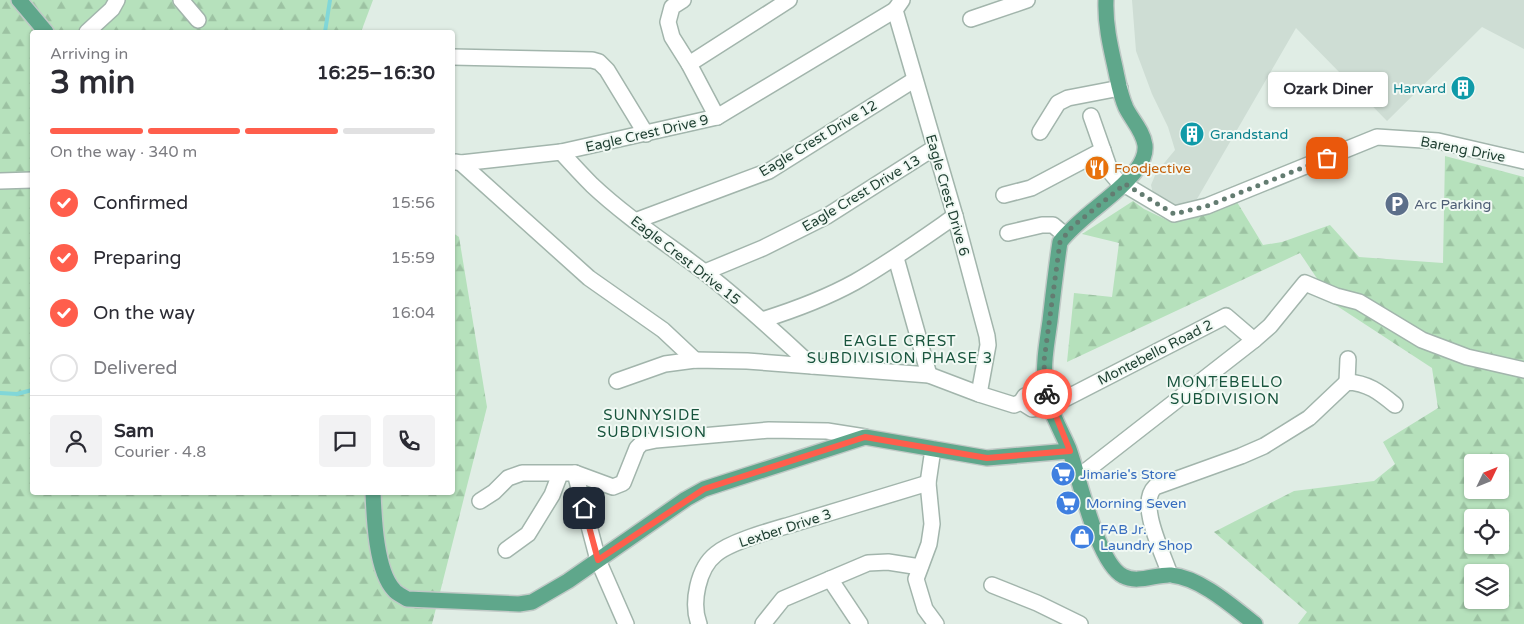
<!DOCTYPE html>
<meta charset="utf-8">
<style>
:root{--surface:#fff;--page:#f2f2f3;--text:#2b2b33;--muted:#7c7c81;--line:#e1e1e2;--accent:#ff5e4c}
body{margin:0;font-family:"Varela Round",sans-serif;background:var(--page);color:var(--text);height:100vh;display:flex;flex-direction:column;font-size:19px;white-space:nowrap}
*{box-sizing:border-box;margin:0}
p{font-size:16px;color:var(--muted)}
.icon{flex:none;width:28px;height:28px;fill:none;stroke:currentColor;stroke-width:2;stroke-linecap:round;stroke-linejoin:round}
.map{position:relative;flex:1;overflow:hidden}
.details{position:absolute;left:30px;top:30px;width:425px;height:465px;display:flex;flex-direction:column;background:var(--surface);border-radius:5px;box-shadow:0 1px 4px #0004}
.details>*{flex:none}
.needle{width:32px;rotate:47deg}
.controls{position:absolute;left:1464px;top:454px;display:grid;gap:10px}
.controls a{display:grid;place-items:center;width:45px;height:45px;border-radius:5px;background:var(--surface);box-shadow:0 1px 4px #0004;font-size:25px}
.pin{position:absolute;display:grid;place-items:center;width:42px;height:42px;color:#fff;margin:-21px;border-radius:10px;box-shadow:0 2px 8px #0006}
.courier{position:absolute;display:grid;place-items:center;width:50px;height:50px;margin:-25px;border:4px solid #ff5e4c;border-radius:50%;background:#fff;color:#222;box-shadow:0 1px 6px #0007}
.bubble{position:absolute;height:35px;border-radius:5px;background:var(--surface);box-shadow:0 1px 4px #0004;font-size:16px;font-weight:700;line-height:35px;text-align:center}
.summary em{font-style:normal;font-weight:700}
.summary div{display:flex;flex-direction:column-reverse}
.summary{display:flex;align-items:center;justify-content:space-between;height:85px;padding:0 20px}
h1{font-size:32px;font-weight:700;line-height:38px}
.bar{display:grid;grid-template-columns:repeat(4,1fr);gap:8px 5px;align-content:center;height:60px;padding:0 20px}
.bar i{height:6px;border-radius:4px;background:var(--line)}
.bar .on{background:var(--accent)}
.bar p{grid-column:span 4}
.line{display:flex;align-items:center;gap:12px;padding:0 20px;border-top:1px solid var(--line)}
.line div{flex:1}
.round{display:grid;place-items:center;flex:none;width:52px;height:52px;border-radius:5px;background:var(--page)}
ol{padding:0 20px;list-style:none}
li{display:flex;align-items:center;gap:15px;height:55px}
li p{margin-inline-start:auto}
li .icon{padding:5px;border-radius:50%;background:var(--accent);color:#fff;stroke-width:4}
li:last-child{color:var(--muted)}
li i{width:28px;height:28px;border:2px solid var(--line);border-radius:50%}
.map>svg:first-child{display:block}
</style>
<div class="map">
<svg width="1524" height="624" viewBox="0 0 1524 624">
<defs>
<pattern id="forest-firs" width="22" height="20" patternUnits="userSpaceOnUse" patternTransform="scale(1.25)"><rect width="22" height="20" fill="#b6e1bc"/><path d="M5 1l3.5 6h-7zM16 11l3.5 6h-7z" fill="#9cc2a2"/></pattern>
</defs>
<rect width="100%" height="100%" fill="#e0ede5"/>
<path fill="#ceddd4" d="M1132,0h392v49l-42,-22 -95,94 -91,-93 -99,171 -15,7 -13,-2 -16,-10 -2,-9 5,-12 19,-23 -7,-23 -16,-33 -16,-43z"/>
<g fill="url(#forest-firs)" fill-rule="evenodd">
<path d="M0,0h373l-12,32h-329v460h420l1,-259 6,4 28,170 -55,217h-432z"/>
<path d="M1445,156l79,21v447h-226l9,-12 -93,-80 80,-41 80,-10 21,-17 -12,-22 55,-34 -6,-40 -98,-64 -34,-51 -233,109 7,-69 38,4 7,-54 -37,-9 51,-33 11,8 27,13 66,-20 26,43 19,-3 48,-17 29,32 84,6zM1472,462h28v28h-28zM1472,518h28v27h-28zM1472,572h28v28h-28z"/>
</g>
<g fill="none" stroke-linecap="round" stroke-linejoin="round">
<g stroke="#81d7d8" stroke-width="4">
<path d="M325,32l5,-32"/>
<path d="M0,393l17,1 15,-4"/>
</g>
<defs>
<g id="minor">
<path d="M181,0l17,20"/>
<path d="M683,0l-11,7 -4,15 4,15 17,27 28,53"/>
<path d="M902,0l-7,10 60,206 32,120 1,9 -9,49"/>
<path d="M971,19l56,-19"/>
<path d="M87,32l25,-23 5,-9"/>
<path d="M452,57l140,3 7,2 8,8 39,64"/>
<path d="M689,64l100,-64"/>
<path d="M1091,116l20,57 6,7 57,34 33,-8 170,-69 61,4 86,20"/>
<path d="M1040,132l18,-29 10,-5 52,-10"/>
<path d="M561,152c10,11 20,22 31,33 34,32 74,58 111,86 39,30 74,63 109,95"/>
<path d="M456,162l5,1 128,115 74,52 32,30"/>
<path d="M461,163l100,-11 156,-35 178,-107"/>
<path d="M0,181l32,-1"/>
<path d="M1004,195l27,-7 72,-38"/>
<path d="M635,221l134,-50 145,-91"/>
<path d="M1008,233l34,-8h11l12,10"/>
<path d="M896,258l33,117"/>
<path d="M705,272l58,-24 64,-32 107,-68"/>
<path d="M762,320c32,-10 64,-22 93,-38 35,-20 67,-43 100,-66"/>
<path d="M617,381l48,-17 30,-4 52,1 182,14 50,19 35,11 7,-3 4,-6 20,-8"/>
<path d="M1347,382l1,-23"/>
<path d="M1021,402l11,7 19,-3 175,-90 28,24"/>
<path d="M933,449l-5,34 4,41 -3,20 -13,35 9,30 11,15"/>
<path d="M575,473l23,87 28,64"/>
<path d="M1077,478l177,-138 16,-14 35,-43 31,13 23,6 63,38 45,17 57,13"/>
<path d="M480,501l14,-9 14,-14 14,-5h53l38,14 10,-4 14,-35 5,-5 14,-3 113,-10 58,1 38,6"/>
<path d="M506,550l22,-16 24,-39 8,-21"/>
<path d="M1170,575c-6,-20 -33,-71 -15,-88l86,-31 23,-10 45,-28 38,-36c21,1 32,10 48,23"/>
<path d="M830,579l30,45"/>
<path d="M992,585l45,18 43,21"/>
<path d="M699,624c-8,-21 -1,-56 17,-70 15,-13 57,-24 77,-30 45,-14 90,-27 135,-41"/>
<path d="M763,624l20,-25 85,-36 20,-1 32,5"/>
</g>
<g id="major">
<path d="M19,0l27,32"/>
<path d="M1106,0c-1,23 4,45 9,67 3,14 5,28 11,41 6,12 17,23 19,37 1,9 -3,17 -8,24 -22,29 -55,45 -77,73 -4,26 -7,53 -10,79 -3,21 -7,42 -5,64 1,20 16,45 24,64 10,27 28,114 54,127 15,8 33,-2 48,-1 30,3 61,31 84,49"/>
<path d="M373,492c1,26 3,79 21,98 3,4 9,6 13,9l112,5 13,-2 36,-21 118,-82 18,-10 161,-52 122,21 82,-7"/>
</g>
</defs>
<use href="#minor" stroke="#a2b5ac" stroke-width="18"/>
<use href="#major" stroke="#c0c9c6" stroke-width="18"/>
<use href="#minor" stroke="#fff" stroke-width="15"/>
<use href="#major" stroke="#5fa78b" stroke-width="15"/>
</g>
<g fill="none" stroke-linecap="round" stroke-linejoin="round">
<path stroke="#637c71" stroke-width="5" stroke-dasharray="0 9" d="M1047,394l-2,-6 -1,-27 16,-119 12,-15 53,-43 49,30 33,-8 120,-48"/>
<path stroke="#ff5e4c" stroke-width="6" d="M584,508l14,52 106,-71 161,-52 122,21 83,-7 -23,-57"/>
</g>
<defs>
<symbol id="building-disc" viewBox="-11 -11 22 22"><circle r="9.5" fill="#0f9aa8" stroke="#f1f9f4"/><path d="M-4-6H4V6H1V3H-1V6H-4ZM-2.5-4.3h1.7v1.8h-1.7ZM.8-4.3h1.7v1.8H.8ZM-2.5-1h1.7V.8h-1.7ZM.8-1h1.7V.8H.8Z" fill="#fff"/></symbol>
<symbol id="restaurant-disc" viewBox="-11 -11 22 22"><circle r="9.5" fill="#e8710a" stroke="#f1f9f4"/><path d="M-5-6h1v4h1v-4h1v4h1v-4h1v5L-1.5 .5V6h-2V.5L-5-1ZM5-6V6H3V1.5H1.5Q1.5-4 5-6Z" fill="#fff"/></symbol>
<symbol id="parking-disc" viewBox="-11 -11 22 22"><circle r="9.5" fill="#5c6f8a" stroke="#f1f9f4"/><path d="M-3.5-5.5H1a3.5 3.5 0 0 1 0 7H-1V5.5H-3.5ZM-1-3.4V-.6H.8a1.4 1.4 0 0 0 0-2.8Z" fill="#fff"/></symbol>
<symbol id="supermarket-disc" viewBox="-11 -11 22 22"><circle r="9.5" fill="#3f7fe0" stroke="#f1f9f4"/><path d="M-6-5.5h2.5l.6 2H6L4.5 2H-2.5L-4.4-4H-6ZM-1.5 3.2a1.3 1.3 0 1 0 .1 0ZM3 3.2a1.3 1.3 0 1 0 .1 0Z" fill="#fff"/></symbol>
<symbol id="shop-disc" viewBox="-11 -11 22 22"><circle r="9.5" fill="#3f7fe0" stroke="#f1f9f4"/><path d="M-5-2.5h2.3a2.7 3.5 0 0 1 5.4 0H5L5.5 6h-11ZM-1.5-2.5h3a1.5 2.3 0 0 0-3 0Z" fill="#fff"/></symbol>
</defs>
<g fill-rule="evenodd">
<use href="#building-disc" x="1449" y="74" width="28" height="28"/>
<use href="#building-disc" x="1178" y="120" width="28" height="28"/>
<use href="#restaurant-disc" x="1083" y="154" width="28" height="28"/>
<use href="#parking-disc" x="1383" y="190" width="28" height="28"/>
<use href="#supermarket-disc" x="1049" y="460" width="28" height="28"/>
<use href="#supermarket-disc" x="1054" y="489" width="28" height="28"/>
<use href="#shop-disc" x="1068" y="523" width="28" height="28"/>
</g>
<g text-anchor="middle" stroke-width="4" stroke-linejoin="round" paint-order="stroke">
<g font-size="14" fill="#0d838f" stroke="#f1f9f4" text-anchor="end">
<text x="1446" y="93">Harvard</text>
<text x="1210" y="139" text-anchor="start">Grandstand</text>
</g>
<g font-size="14" fill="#1f3f32" stroke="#f1f9f4">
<text transform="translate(647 133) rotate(-13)" y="5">Eagle Crest Drive 9</text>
<text transform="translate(818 138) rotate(-31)" y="5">Eagle Crest Drive 12</text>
<text transform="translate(1463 149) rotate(11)" y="5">Bareng Drive</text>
<text transform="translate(861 193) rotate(-31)" y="5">Eagle Crest Drive 13</text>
<text transform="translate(948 195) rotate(74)" y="5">Eagle Crest Drive 6</text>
<text transform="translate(686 260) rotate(38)" y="5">Eagle Crest Drive 15</text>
<text transform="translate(1155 352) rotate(-27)" y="5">Montebello Road 2</text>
<text transform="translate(785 528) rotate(-18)" y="5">Lexber Drive 3</text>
</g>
<g font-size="14" fill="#c56008" stroke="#f1f9f4" text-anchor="start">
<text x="1114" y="173">Foodjective</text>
</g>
<g font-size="14" fill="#4e5e75" stroke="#f1f9f4" text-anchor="start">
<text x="1414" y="209">Arc Parking</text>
</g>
<g font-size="14" fill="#366cbe" stroke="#f1f9f4" text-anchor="start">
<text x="1080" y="479">Jimarie's Store</text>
<text x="1086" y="508">Morning Seven</text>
<text x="1100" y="534">FAB Jr.<tspan x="1100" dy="16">Laundry Shop</tspan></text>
</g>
<g font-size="15" letter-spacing="1" fill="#18543d" stroke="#f1f9f4">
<text x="900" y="346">EAGLE CREST<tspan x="900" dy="17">SUBDIVISION PHASE 3</tspan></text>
<text x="1225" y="387">MONTEBELLO<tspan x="1225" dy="17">SUBDIVISION</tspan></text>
<text x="652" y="420">SUNNYSIDE<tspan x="652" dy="17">SUBDIVISION</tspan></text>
</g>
</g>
</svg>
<div class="controls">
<a><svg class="needle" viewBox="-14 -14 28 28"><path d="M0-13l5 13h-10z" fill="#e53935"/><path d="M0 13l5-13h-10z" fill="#7c7c81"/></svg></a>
<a><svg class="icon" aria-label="locate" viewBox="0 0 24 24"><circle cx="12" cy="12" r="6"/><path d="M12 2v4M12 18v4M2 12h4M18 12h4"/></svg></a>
<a><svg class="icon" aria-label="layers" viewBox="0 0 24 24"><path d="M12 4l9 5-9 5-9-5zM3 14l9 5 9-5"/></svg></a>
</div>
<div class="pin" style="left:1327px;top:158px;background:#ea580c"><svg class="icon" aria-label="bag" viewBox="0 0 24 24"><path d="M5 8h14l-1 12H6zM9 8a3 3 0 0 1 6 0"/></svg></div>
<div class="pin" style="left:584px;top:508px;background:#1f2937"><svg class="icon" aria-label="home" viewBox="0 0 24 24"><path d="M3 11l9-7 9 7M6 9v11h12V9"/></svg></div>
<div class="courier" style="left:1047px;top:394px"><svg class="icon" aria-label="bike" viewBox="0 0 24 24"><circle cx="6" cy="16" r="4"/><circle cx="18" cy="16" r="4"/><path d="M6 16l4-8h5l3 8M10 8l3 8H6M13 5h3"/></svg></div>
<div class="bubble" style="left:1268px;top:72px;width:120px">Ozark Diner</div>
<section class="details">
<div class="summary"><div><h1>3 min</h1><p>Arriving in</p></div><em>16:25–16:30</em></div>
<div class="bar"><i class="on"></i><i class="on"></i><i class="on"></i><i></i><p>On the way · 340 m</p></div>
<ol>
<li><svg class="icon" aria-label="check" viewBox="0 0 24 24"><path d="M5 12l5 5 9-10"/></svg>Confirmed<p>15:56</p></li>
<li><svg class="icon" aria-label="check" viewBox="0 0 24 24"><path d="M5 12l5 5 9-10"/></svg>Preparing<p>15:59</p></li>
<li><svg class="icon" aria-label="check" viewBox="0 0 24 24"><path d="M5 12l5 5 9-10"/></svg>On the way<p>16:04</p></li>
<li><i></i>Delivered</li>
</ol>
<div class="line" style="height:90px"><a class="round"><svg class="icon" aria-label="person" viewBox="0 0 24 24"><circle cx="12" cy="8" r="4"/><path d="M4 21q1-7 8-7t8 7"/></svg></a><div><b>Sam</b><p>Courier · 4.8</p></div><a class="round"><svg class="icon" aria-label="chat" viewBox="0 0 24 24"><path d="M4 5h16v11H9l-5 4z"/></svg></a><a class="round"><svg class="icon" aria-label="phone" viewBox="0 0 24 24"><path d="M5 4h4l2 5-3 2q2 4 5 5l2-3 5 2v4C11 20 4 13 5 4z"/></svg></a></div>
</section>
</div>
